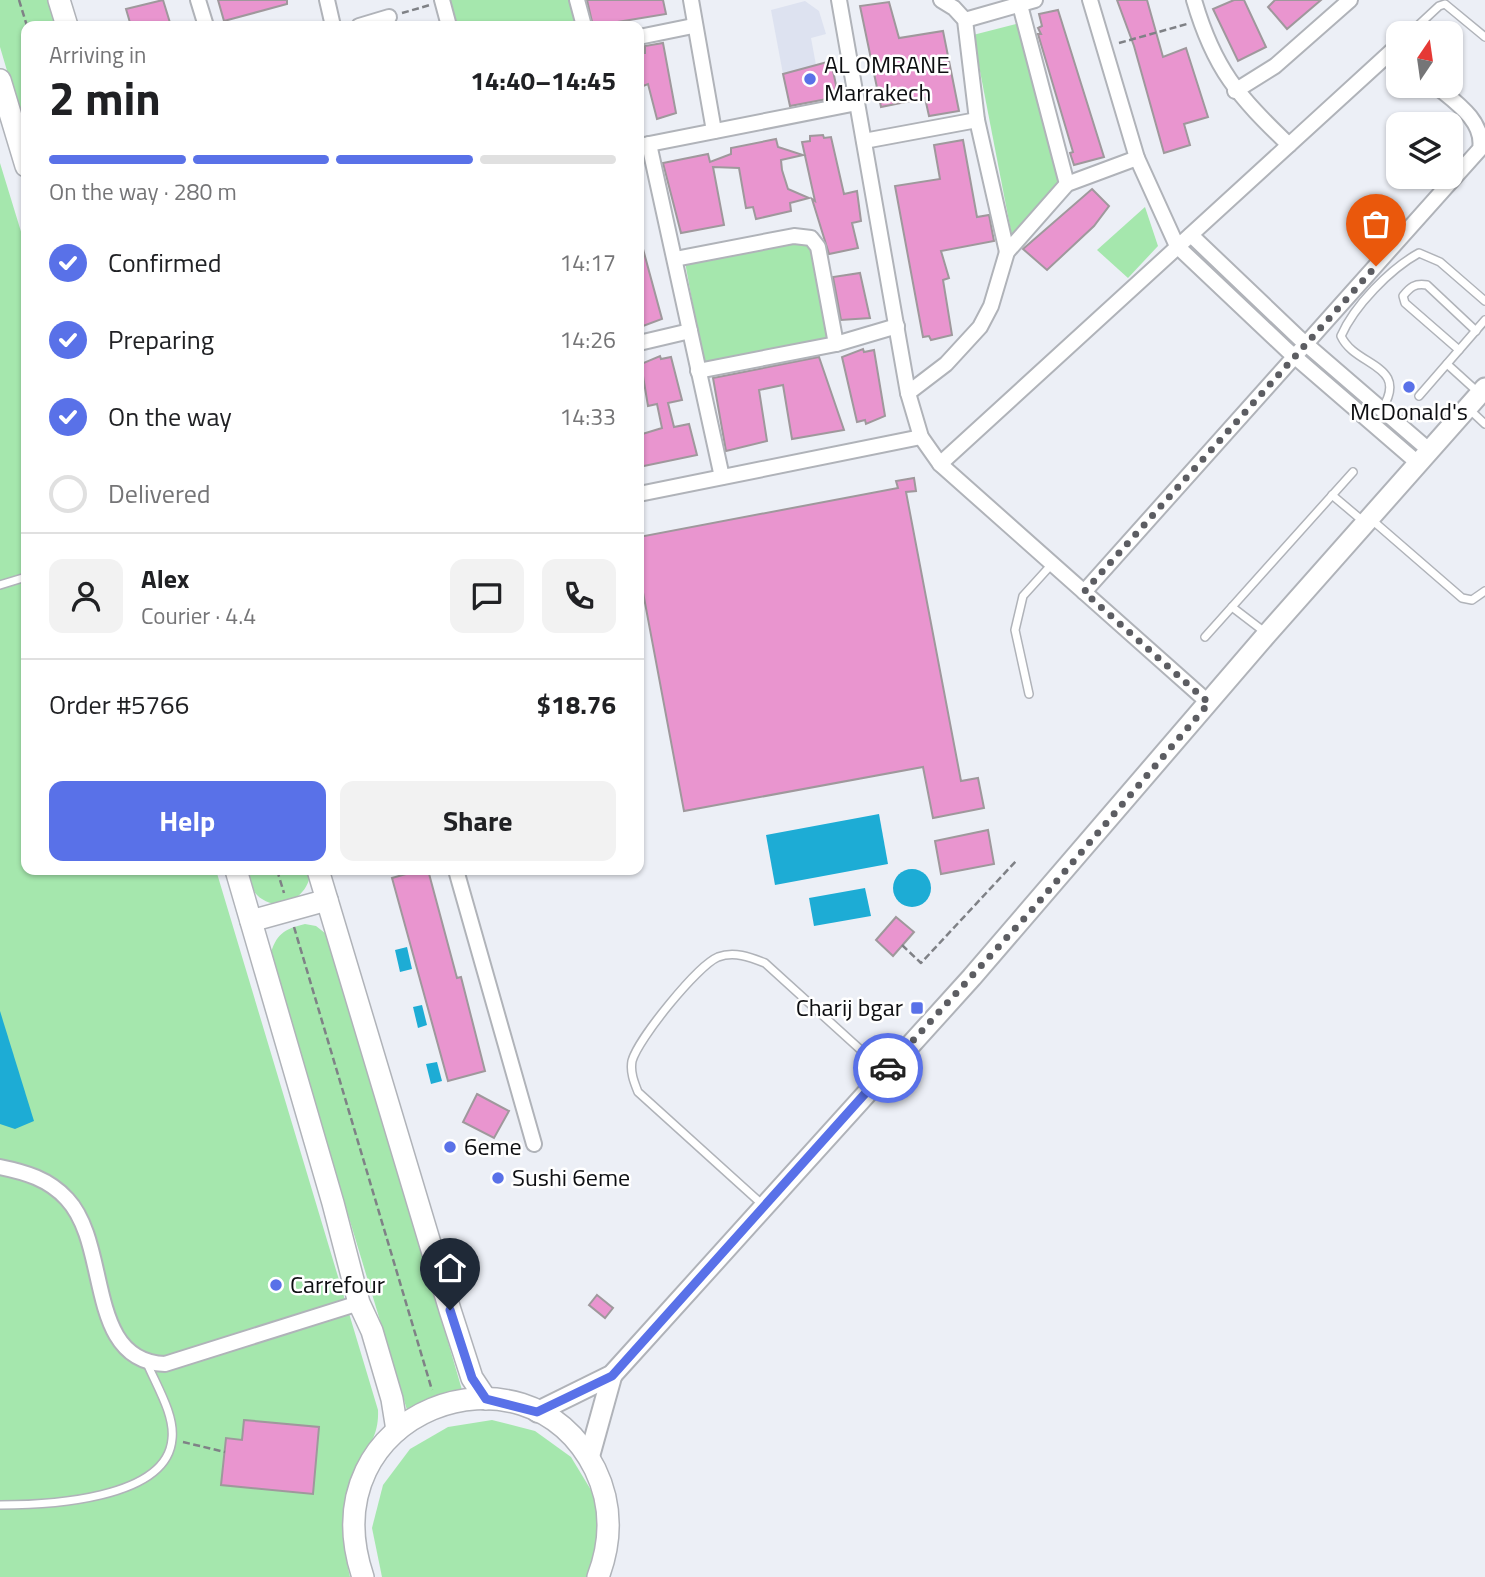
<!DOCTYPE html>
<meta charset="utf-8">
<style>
:root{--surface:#fff;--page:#f2f2f2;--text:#202124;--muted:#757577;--line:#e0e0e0;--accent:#5971e8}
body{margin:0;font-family:"Titillium Web",sans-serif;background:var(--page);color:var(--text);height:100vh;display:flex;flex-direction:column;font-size:26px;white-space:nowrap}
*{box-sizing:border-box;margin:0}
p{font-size:23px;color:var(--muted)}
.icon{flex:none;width:38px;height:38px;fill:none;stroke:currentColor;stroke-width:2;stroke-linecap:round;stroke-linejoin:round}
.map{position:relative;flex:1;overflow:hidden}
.panel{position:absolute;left:21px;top:21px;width:623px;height:854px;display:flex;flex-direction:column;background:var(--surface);border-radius:14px;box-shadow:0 2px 5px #0004}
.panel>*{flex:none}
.needle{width:46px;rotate:13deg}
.buttons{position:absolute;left:1386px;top:21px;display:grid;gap:14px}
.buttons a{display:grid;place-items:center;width:77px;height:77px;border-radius:14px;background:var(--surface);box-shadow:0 2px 5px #0004;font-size:35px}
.pin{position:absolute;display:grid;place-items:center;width:60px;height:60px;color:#fff;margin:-72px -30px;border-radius:50% 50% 50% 0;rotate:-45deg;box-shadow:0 0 7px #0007}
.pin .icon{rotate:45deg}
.courier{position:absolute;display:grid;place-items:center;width:70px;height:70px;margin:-35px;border:5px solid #5971e8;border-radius:50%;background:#fff;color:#222;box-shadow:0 2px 9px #0007}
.headline em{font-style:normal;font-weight:700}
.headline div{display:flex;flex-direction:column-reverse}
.headline{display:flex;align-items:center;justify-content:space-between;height:119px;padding:0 28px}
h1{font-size:46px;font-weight:700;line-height:52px}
.bar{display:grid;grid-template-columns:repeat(4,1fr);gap:10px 7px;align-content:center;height:84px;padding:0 28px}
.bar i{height:9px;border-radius:5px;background:var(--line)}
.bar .selected{background:var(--accent)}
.bar p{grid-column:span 4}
.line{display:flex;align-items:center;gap:18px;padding:0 28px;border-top:2px solid var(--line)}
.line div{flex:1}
.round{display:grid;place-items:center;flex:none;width:74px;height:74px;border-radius:14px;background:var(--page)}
ol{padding:0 28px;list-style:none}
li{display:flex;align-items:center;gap:21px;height:77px}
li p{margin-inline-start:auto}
li .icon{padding:7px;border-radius:50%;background:var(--accent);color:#fff;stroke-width:4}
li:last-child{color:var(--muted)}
li i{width:38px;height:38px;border:4px solid var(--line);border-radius:50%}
.action{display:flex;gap:14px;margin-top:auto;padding:14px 28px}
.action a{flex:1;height:80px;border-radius:14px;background:var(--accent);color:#fff;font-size:28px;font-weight:700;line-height:80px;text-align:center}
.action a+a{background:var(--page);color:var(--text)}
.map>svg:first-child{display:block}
</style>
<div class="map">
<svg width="1485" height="1577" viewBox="0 0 1485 1577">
<rect width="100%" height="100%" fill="#eceff6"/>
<path fill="#dde2f0" d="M805,1l14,10 7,23 -15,4 5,27 -33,9 -12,-64z"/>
<g fill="#a5e7ad">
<path d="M0,0h51l7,26h-32v109l-26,-88z"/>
<path d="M448,0h122l7,26h-122z"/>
<path d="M1020,23l48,165 -54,59 -41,-212z"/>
<path d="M0,163l26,85v622h190l162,540c1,24 -8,34 -20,55 -20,36 -17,74 -8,112h-350z"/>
<path d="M1145,207l13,39 -30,32 -31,-28z"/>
<path d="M810,240l22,102 -128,24 -19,-104z"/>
<path d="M246,870h64c2,22 -26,44 -48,29 -10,-6 -13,-18 -16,-29z"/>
<path d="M305,924l11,2 14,11 132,453 -40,12 -15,8 -137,-454c6,-22 14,-27 35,-32z"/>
<path d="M492,1420l43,11 36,26 23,38 6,44 -9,38h-209l-10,-49 11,-43 27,-36 38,-22z"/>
</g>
<g fill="#1dacd5">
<path d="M879,814l9,50 -113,21 -9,-50z"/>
<circle cx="912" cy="888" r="19"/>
<path d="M865,888l6,28 -57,10 -5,-28z"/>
<path d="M407,947l5,22 -12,3 -5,-22z"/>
<path d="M422,1005l5,20 -9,3 -5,-21z"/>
<path d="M0,1011l34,110 -19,8 -15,-5z"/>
<path d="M437,1062l5,19 -11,3 -5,-20z"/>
</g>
<g fill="#e995cf" stroke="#9f989c" stroke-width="2">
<path d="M163,0l8,26h-40l-5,-17z"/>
<path d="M218,0h69v4l-63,17z"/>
<path d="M587,0h76l3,14 -73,12z"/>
<path d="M1117,0h30l16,57 23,-9 22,69 -24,7 6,21 -26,8 -30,-107z"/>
<path d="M1234,0h10l22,47 -28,14 -25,-52z"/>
<path d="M1275,0h46l-34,29 -19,-22z"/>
<path d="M889,2l10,36 44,-7 16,80 -30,5 -4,-18 -44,9 -21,-101z"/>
<path d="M1058,10l46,147 -30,8 -4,-12 3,-1 -35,-118h3l-3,-6 4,-2 -3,-12z"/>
<path d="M663,43l13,70 -19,6 -9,-35 -5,2 -4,-33h6v-7z"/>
<path d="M831,61l5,24 -1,8 -8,6 -37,7 -7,-32z"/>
<path d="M823,135l1,3 7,-1 13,57 13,-3 4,30 -9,2 6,25 -29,6 -17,-55 3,2 -13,-59 8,-1v-5z"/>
<path d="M776,139l2,8 25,8 -22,5 1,10 6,19 21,9 -19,5 1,8 -35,8 -3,-12 -7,1 -7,-40 -26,-1 11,58 -43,8 -18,-70 45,-9 2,8 21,-8v-6z"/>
<path d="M963,140l14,77 12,-2 5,26 -53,10 8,27 -6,2 9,55 -21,5 -2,-4 -6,1 -28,-151 45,-7 -6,-34z"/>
<path d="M1092,189l17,17 -15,20 -47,44 -24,-21z"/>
<path d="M639,249h4l19,70 -19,7 -4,-7z"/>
<path d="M860,273l10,45 -29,2 -8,-43z"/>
<path d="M863,349l1,3 10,-2 11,66 -19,8 -1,-4 -8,2 -15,-65z"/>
<path d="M660,356l1,3 10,-2 11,43 -14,3 6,24 15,-3 8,31 -58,12v-32l23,-7 -5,-24 -9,2 -7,-42z"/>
<path d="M819,357l25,73 -52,9 -9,-54 -24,5 8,51 -41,10 -13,-73z"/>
<path d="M914,478l2,13 -10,1 55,289 17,-3 6,30 -51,10 -10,-51 -239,44 -45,-240v-34l259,-49 -2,-7z"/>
<path d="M988,830l6,34 -53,10 -6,-33z"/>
<path d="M420,870h8l29,108 4,-1 24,94 -37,10 -56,-203z"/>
<path d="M896,917l18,15 -21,24 -17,-16z"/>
<path d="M477,1094l32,17 -15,27 -31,-16z"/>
<path d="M597,1295l16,13 -8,10 -16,-13z"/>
<path d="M244,1420l75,7 -6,67 -92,-9 5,-47 16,2z"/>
</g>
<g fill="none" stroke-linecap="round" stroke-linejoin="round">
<defs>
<g id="service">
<path d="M1410,33l29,-27 6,-2 40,33"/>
<path d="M1459,350l-54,-47 -2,-7c7,-9 12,-13 24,-11l49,46"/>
<path d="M1447,364l33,30"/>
<path d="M1419,396l66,-76"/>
<path d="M1382,409c28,-45 -27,-42 -41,-73 13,-30 49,-67 78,-83l21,9 45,39"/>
<path d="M1470,410l15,14"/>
<path d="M1332,495l32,27"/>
<path d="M1372,520l90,78 10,2 13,-9"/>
<path d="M0,585l26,-8"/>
<path d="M1232,607l34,26"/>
<path d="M1205,637l148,-165"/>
<path d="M1029,694l-14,-64 8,-34 29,-32"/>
<path d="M764,1206l-126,-114c-4,-10 -8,-20 -6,-31 6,-22 65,-95 86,-104 16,-6 32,0 47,6l119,108"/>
<path d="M0,1505c45,0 167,-5 172,-66 3,-24 -16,-54 -25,-76"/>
</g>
<g id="minor">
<path d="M198,0l8,26"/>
<path d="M327,0l6,26"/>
<path d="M442,0l7,26"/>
<path d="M577,0l7,26"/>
<path d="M691,0l23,131"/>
<path d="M839,0l69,393 13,44 19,27 269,239"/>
<path d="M941,0l13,8 11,12 12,100 30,132"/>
<path d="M1090,0l47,158 40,88 110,104 132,114"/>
<path d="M1194,0c20,69 44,96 95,145"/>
<path d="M1020,5l47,179"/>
<path d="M965,20l70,-20"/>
<path d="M359,26l30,-9"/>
<path d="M639,37l54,-11"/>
<path d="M1235,91l40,-25 75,-66"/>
<path d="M864,141l113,-21"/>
<path d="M649,144l73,333"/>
<path d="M639,146l218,-43"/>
<path d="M1191,235l108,103 131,113"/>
<path d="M675,259l119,-23 17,2 7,9 18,97"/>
<path d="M639,343l51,-12"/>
<path d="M698,371l138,-27 61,-18"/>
<path d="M908,393l38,-29 34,-37 11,-21 16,-54 60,-68 70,-26"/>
<path d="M940,464l454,-415 4,4"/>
<path d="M639,494l282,-57"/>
<path d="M1084,592l396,-443c5,-28 -26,-48 -44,-63"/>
<path d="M456,870l78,274"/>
<path d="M0,1167c25,5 49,12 67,32 44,47 18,162 98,165l194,-61"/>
</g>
<g id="secondary">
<path d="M537,1412l75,-37 360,-398 295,-343 218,-246"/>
<path d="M589,1458l23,-83"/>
</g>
<g id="primary">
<path d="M59,0l8,26"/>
<path d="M0,80l26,86"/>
<path d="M236,870l97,333 26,100 13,28 20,68 5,31"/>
<path d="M318,870l132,440 22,68 14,21"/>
<path d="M251,921l76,-21"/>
<path d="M363,1577c-56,-166 163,-246 232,-108 17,35 17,71 3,108"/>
</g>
</defs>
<use href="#service" stroke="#b0b3b9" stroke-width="10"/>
<use href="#minor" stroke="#b0b3b9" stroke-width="18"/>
<use href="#secondary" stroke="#b0b3b9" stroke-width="23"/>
<use href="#primary" stroke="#b0b3b9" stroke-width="24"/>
<g stroke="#7f8186" stroke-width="2.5" stroke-dasharray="7 3.5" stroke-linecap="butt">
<path d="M19,0l8,26"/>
<path d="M402,13l28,-8"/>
<path d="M1119,43l68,-19"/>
<path d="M277,870l7,23"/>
<path d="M294,927l138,463"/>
<path d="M902,945l19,18 95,-102"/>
<path d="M183,1442l42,10"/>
</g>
<use href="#service" stroke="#fff" stroke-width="7"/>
<use href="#minor" stroke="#fff" stroke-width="14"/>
<use href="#secondary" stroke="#fff" stroke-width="19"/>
<use href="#primary" stroke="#fff" stroke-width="21"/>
</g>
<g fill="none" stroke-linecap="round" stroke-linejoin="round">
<path stroke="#5c5d62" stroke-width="7" stroke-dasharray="0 12.6" d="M888,1068l143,-157 178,-208 -125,-111 292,-326"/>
<path stroke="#5971e8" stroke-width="9" d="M450,1310l22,68 14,21 51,13 75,-36 276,-308"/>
</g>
<g fill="#5971e8" stroke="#fff" stroke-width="2.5">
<circle cx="810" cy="79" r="7"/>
<circle cx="1409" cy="387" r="7"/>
<rect x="910" y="1001" width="14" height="14" rx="3.5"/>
<circle cx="450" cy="1147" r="7"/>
<circle cx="498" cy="1178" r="7"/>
<circle cx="276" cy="1285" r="7"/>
</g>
<g text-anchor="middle" stroke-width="5" stroke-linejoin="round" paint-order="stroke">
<g font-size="24" fill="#0e0f12" stroke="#fff" text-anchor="start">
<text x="824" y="73">AL OMRANE<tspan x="824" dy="28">Marrakech</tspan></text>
<text x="1409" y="420" text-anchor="middle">McDonald's</text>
<text x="903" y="1016" text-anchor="end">Charij bgar</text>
<text x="464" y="1155">6eme</text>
<text x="512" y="1186">Sushi 6eme</text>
<text x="290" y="1293">Carrefour</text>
</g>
</g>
</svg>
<div class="buttons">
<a><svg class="needle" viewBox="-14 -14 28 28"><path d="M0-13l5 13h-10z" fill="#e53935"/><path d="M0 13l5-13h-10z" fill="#757577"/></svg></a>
<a><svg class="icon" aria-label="layers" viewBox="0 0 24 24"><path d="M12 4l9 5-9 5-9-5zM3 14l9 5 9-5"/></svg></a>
</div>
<div class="pin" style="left:1376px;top:266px;background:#ea580c"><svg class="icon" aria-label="bag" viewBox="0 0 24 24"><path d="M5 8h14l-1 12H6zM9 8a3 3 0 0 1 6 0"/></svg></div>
<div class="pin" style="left:450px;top:1310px;background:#1f2937"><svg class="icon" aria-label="home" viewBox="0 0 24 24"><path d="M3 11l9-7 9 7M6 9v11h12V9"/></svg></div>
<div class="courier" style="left:888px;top:1068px"><svg class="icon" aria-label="car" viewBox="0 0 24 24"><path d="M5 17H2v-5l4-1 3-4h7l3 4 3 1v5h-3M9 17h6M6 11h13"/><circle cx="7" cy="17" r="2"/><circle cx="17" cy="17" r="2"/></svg></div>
<section class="panel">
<div class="headline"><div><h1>2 min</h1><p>Arriving in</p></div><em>14:40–14:45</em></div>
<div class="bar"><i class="selected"></i><i class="selected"></i><i class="selected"></i><i></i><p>On the way · 280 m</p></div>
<ol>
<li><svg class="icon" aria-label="check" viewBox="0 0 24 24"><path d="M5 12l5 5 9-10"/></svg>Confirmed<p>14:17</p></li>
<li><svg class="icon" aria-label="check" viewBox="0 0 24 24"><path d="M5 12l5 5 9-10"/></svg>Preparing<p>14:26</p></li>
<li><svg class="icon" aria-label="check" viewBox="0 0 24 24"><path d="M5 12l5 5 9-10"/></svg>On the way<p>14:33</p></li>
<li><i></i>Delivered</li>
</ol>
<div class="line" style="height:126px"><a class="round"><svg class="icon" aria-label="person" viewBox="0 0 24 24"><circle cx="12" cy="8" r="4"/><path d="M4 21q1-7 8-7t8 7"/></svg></a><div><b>Alex</b><p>Courier · 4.4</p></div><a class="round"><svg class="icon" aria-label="chat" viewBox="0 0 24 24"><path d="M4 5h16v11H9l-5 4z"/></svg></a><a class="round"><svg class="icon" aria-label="phone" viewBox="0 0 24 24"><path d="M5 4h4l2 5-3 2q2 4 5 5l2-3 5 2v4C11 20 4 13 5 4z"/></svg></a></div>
<div class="line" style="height:91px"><div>Order #5766</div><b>$18.76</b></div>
<div class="action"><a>Help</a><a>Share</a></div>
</section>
</div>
